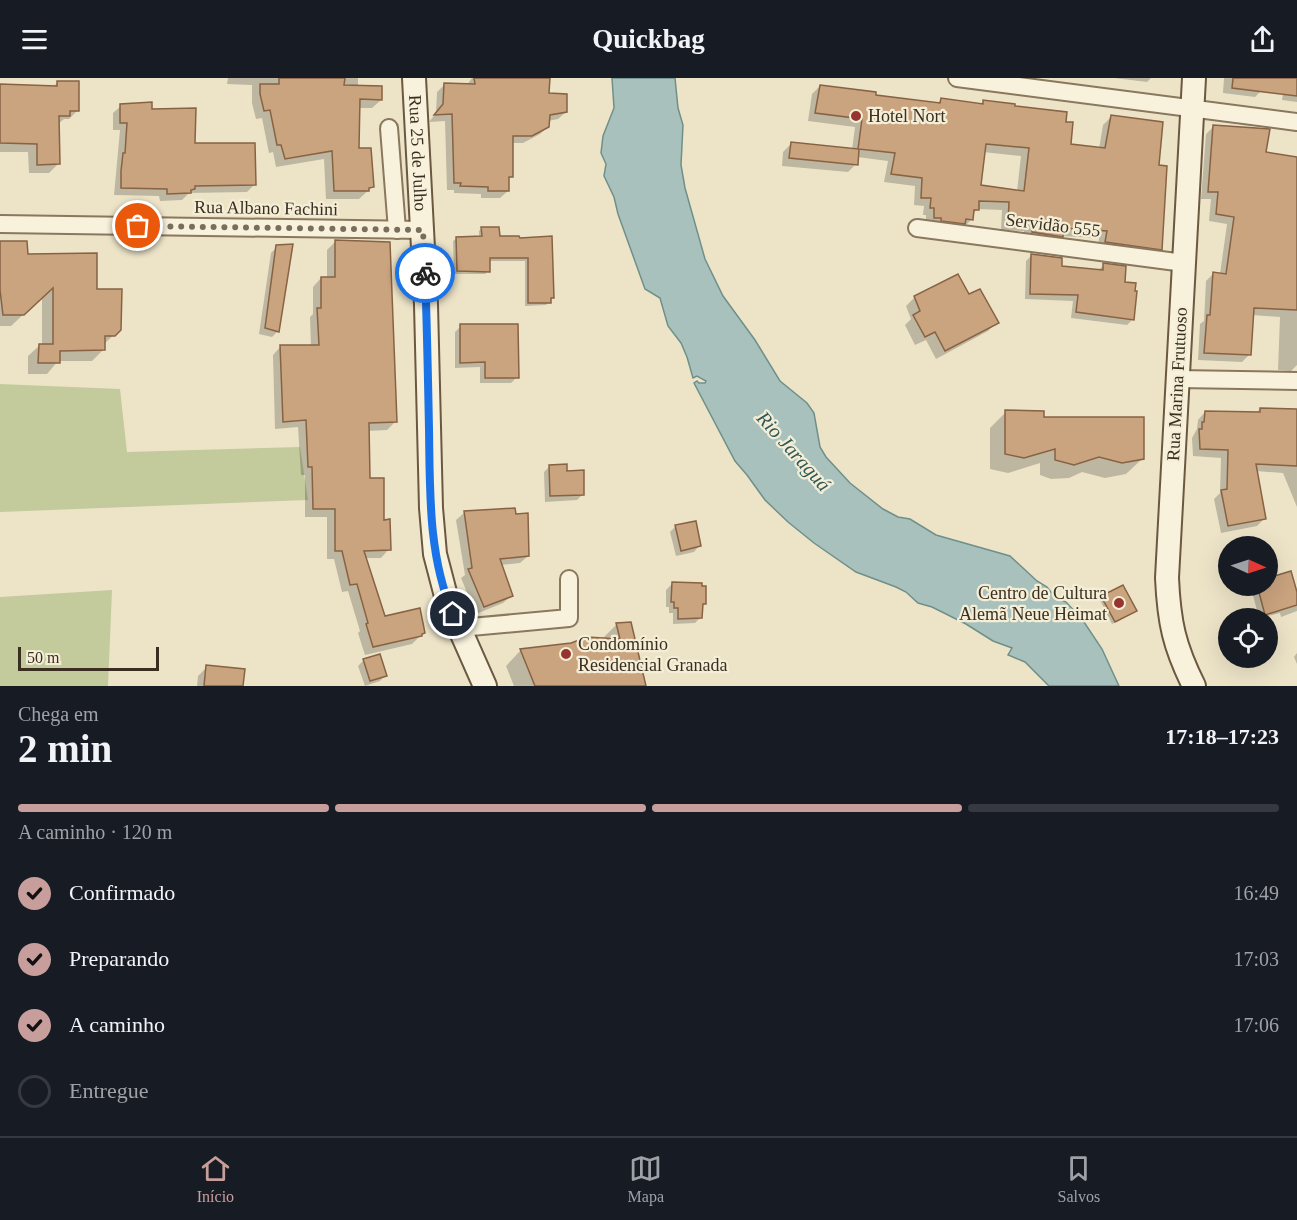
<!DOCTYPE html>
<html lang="pt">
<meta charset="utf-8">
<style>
:root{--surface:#171b24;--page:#242831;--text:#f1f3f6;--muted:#9ea1a6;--line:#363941;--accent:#c89e9d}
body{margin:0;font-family:"Times New Roman",serif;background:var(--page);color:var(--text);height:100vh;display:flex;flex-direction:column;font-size:22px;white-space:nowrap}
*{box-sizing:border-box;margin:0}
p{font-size:20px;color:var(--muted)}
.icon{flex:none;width:33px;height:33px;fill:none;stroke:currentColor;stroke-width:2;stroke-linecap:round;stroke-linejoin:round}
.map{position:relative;height:608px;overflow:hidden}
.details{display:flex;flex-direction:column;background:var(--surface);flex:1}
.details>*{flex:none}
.needle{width:39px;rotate:93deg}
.controls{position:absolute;left:1218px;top:458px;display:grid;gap:12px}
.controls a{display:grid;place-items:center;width:60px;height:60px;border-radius:50%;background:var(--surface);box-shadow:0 6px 24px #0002;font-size:30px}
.scale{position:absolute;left:18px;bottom:15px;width:141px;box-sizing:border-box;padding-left:6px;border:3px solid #3a2e21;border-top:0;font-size:16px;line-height:21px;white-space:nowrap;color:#3a2e21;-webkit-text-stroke:4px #f5eed7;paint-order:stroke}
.pin{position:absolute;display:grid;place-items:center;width:51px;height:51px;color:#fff;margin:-26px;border:3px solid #fff;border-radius:50%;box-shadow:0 2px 6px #0007}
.courier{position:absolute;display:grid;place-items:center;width:60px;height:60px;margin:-30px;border:4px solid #1a73e8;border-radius:50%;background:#fff;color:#222;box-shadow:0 2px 8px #0007}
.headline em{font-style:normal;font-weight:700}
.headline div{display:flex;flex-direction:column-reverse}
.headline{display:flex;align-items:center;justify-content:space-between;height:102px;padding:0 18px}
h1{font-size:39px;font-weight:700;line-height:45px}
.bar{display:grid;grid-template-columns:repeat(4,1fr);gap:9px 6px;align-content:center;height:72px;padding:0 18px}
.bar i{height:8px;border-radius:4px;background:var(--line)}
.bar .selected{background:var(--accent)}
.bar p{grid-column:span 4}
ol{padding:0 18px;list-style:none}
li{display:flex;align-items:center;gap:18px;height:66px}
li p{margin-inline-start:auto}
li .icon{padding:6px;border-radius:50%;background:var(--accent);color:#111;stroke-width:4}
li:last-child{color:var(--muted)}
li i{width:33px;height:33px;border:3px solid var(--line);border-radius:50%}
header{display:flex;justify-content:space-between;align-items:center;height:78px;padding:0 18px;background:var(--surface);font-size:27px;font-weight:700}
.tabs{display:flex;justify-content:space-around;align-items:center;height:84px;border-top:2px solid var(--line);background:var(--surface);font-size:16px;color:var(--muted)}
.tabs a{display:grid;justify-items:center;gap:3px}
.tabs .selected{color:var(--accent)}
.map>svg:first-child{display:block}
</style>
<header><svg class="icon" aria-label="menu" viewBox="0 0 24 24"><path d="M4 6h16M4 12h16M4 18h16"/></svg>Quickbag<svg class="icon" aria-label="share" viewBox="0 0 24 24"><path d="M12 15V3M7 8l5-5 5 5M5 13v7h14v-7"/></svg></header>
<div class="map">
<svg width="1297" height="608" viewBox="0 0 1297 608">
<rect width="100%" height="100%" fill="#ede4c8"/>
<g fill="#c3cb9c">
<path d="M0,306l120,5 7,63 173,-5 8,53 -308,12z"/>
<path d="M112,512l-4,96h-108v-89z"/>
</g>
<path fill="#a9c1bc" stroke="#6f908a" stroke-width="1.5" d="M612,0h63l3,30 5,17 -2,40 4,23 20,71 18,37 32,44 25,41 27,22 7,10 6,34 6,10 24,26 33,26 15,8 12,2 26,16 74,21 27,25 10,6 8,10 11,5 16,17 20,30 17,37h-70l-24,-24 -17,-7 4,-7 -19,-7 -27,-17 -34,-17 -14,-4 -12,-11 -10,-5 -40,-15 -42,-29 -26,-21 -23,-22 -18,-25 -12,-14 -41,-78 3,-2 2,2h6l1,-2 -9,-5 -4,2 -6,-21 -6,-14 -13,-17 -8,-28 -15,-9 -27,-75 -4,-17 -10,-21 2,-12 -5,-11 2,-17 11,-28z"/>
<g fill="#0003" fill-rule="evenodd">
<path d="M228,0h130v9l23,13 -9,8h-14v42l14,37 -13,12h-33l-2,-40 -48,8 -3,-15 -4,1 -7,-35 -6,1 -4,-16v-18l-25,-1z"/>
<path d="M472,0h76v17l18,17 -8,7 -10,2v5l-8,8 -17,9h-11l-1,33 -3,4v11l-8,7h-19v-4l-27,-1v-3h-7l-2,-69 -16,1 7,-9 1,-21 7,-7h23z"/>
<path d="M1114,0h37l-4,4z"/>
<path d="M1224,0h38l-1,13 -6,6 -32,-4z"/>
<path d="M1285,0h12v24l-15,-2z"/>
<path d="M57,5l21,27 -9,9h-5l-6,5v40l-9,9h-20l-1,-21h-28v-66l53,1z"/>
<path d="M820,8l54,10 63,8 5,-5 38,6 4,-4 29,7 51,15 6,22 29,4 4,-24 8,-8 46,50 3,82 -7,8 -55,-7 1,-12 -37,-2 -8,8 -30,-4v-9l-23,-1 1,-20 -25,-1 -5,6v4l-8,8 -38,-2v-10h-3l1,-9 -10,-1 1,-19 -31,-4 4,-21 -31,-4 -1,7 -8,8 -66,-6 1,-14 8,-8 61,6 3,-23 -47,-6 4,-27zM983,74l38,4 -4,35 -37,-4z"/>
<path d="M121,28l30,5 43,33 61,40 -8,8 -58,1 -7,7 -22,1 -1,-5 -45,-1 6,-65h-7v-17z"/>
<path d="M1213,49l51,26 33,6v206l-6,6 -13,-1 2,-53 -28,-2 -2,39 -8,8 -44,-2 2,-36 4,-3 2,-40 8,-8 6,1 7,-50 -18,-3 2,-22h-10l5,-65z"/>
<path d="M482,150l17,10 19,1 35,58 -7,8 -21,1v-45h-36l-1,10 -3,3h-31l-1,-33 4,-3 22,-1v-6z"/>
<path d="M0,164l95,49 25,38 -17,16v5l-11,11h-34l-11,13h-19v-18l12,-11h2v-48l-31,29h-11z"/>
<path d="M335,164l61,179 -9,9 -20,1 1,48 14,42 7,28 -8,9h-16l19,60 39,15 -11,11 -47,11 -7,-22 2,-2 -12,-40 -6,1 -8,-33h-7v-42h-22v-42h-4l-3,-48 -23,2 -2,-74 8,-9 30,1 -1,-30 3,-3v-27l8,-9 6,1v-29z"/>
<path d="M277,169l1,84 -6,6 -13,-3 12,-81z"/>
<path d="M1032,177l28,12 37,4 7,-6 19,18 10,36 -6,6 -56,-7 2,-17 -48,-2 1,-38z"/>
<path d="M969,218l28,26 -9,9 -52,28 -10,-19 -11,5 -10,-20 6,-6 -5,-13 9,-9z"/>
<path d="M461,248l56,51 -6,6h-31v-16l-25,1v-36z"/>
<path d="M1260,331l37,2v96l-14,-34 -27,-2 8,48 -7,7 -36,7 -7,-34 6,-6 1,-35 -28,-2 -1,-18 5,-9 1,-9 7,-8 51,1z"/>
<path d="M1006,334l36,6 100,41 -16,15 -21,4 -23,-6 -13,6 -18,1 -11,-4v-12l-32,10 -18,-4v-41z"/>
<path d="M550,388l16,6 17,22 -6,6 -32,2 -1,-30z"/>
<path d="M464,435l64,43 -8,7 -19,2 10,31 -8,7 -27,11 -15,-36 4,-3 -9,-55z"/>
<path d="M676,448l23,20 -5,6 -18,4 -6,-24z"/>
<path d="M1290,495l7,24v14l-16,6 -1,-4 -21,5 -8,-30 3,-3h14v-6z"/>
<path d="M672,506l29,4 4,15 -4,4v10l-6,6 -22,1v-11h-4v-6h-3v-17z"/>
<path d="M1102,519l31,16 -21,11 -12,-24z"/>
<path d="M617,546h13l15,62h-131l-8,-20 15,-16 81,-11z"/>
<path d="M1297,575v11l-3,-7z"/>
<path d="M364,582l21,15 -5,6 -15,5 -7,-20z"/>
<path d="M207,589l36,3 -1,16h-45l1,-10z"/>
</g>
<g fill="#caa37f" stroke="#876344" stroke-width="1.5" fill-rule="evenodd">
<path d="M279,0h66l-1,7 38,1v14l-22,-1 -1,49h12l3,39 -5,1v3h-35l-2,-40 -47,8 -4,-14h-4l-7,-35 -6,1 -4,-17v-10h19z"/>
<path d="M474,0h76l-1,15 18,1v18l-17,3 -1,12 -17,9h-19v41h-4v14h-21v-4l-28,-1 1,-3h-7l-2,-69 -18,1 9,-11 1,-21 31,1z"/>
<path d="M1233,0h64v18l-65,-8z"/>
<path d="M57,3h22v30h-9v5h-11l1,48 -23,1v-21l-37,-1v-59l57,2z"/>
<path d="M820,7l56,7v3l64,8 1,-5 42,6v-4l32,4v2l52,6 -1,10h7l-2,22 34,4 6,-33 52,7 -4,43 8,1 -5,84 -57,-8 2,-11 -44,-3v9l-31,-5v-9l-24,-1 1,-20 -30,-1v9h-5l-1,10 -7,-1 -1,5 -24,-3v-3h-7v-10h-4l1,-10h-10l1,-20 -31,-4 4,-21 -36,-4 -1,16 -69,-7 2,-16 67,7 4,-30 -47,-6zM986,66l43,4 -5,43 -43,-6z"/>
<path d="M152,24v7l44,-1 -1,35h60l1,42 -61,1v3l-4,1v3l-24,1v-5l-46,-1v-17l2,-18h2l2,-30h-7v-19z"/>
<path d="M1213,47l57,4 -4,23 31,5v153l-43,-2 -3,47 -47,-2 3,-38h3l3,-43 13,2 8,-57 -18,-3 2,-22h-10z"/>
<path d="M481,149h18l1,9h19l1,2 32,-2 2,62h-3v5h-23v-45h-38v14l-33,-1 -1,-34 26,-1z"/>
<path d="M335,162l55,2 7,180 -28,1 1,55h14v42l6,-1 1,31 -27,1 21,65 35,-8 5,25 -3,1v2l-49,11 -7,-23 2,-1 -11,-39 -7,1 -8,-34h-7v-42h-22l-1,-42h-4l-2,-47 -23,2 -3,-77h39l-2,-37h4v-31h14z"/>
<path d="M0,163h27l1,13 69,-1v36h25l-1,41 -6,6h-10v14l-45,1v12h-22l1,-19h14v-56l-29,27h-21l-3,-25z"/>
<path d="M293,166l-14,88 -14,-4 11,-83z"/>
<path d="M1031,176l31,4v8l41,4v-7l23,3 -1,16 11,1 -1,8h2l-3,29 -58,-8 2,-17 -48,-1z"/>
<path d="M958,196l11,20 11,-5 19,34 -54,28 -10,-19 -10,5 -12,-22 7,-4 -6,-15z"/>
<path d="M460,246h58l1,54h-34v-16l-25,1z"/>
<path d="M1260,330l37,1v57l-41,-2 10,55 -38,7 -7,-36 6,-1 1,-39 -28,-1 -1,-20h3v-7h2l1,-11 55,1z"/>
<path d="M1005,332l39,1v6h100v42l-22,4 -23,-6 -25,8 -19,-5v-11l-31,9 -19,-4z"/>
<path d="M567,386v7l17,-1v25l-34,1 -1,-31z"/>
<path d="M515,430l1,6 12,-1 1,43 -29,3 13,37 -29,11 -16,-38 4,-1 -8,-57z"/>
<path d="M696,443l5,25 -20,5 -6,-26z"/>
<path d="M1291,493l6,21v13l-32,10 -8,-30h11v-7z"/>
<path d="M672,504l30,1v3h4v18h-3l-1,14 -24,1v-11h-4v-6h-3z"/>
<path d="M1123,507l14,26 -22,11 -14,-26z"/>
<path d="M631,544l15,64h-111l-15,-37 51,-6 16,-6 33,2 -4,-16z"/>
<path d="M380,576l7,22 -17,5 -7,-22z"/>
<path d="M206,587l39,4 -2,17h-39z"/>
</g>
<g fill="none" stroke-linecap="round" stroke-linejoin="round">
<defs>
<g id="street">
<path d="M957,0l340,44"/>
<path d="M389,50l8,102"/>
<path d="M0,146l423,6"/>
<path d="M917,150l267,35"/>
<path d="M1178,301l119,2"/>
<path d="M460,550l109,-10v-39"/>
</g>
<g id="secondary">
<path id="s1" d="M414,0l12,227 5,203 4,46 12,46 38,86"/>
<path d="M1194,0l-27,500c2,44 7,68 27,108"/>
</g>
</defs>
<use href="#street" stroke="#89775e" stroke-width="20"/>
<use href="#secondary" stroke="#6b5841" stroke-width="26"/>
<use href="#street" stroke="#f8f1db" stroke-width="16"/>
<use href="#secondary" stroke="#f8f1db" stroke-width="22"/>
</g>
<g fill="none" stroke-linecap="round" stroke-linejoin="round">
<path stroke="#796e5b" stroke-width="6" stroke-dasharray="0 10.8" d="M138,148l285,4 2,43"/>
<path stroke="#1a73e8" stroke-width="8" d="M425,195c2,52 3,104 4,156 1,62 -1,127 24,185"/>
</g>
<g fill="#963530" stroke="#f5eed7" stroke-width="2">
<circle cx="856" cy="38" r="6"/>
<circle cx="1119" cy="525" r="6"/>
<circle cx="566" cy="576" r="6"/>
</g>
<g text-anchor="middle" stroke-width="4.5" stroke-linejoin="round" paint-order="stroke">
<g font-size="18" fill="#3a2e21" stroke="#f5eed7" text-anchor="start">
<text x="868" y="44">Hotel Nort</text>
<text x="1107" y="521" text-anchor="end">Centro de Cultura<tspan x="1107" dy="21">Alemã Neue Heimat</tspan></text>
<text x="578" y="572">Condomínio<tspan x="578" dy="21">Residencial Granada</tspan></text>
</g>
<g font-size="18" fill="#3a2e21" stroke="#f5eed7">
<text dy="6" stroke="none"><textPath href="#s1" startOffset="75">Rua 25 de Julho</textPath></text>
<text transform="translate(266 130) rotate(1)" y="6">Rua Albano Fachini</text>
<text transform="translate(1053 147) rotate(7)" y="6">Servidão 555</text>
<text transform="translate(1177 306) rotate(-87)" y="6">Rua Marina Frutuoso</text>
</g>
<g font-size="20" font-style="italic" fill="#305958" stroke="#f5eed7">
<text transform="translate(794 373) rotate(48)" y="7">Rio Jaraguá</text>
</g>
</g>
</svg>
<div class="controls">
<a><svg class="needle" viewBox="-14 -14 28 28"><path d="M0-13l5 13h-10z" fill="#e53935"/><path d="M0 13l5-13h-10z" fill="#9ea1a6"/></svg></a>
<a><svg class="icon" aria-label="locate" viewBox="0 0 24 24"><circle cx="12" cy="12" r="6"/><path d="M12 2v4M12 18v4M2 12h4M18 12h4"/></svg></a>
</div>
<div class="scale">50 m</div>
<div class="pin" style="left:138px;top:148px;background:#ea580c"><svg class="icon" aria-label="bag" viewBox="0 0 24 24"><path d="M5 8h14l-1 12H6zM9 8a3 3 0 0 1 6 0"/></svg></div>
<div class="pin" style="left:453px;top:536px;background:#1f2937"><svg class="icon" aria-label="home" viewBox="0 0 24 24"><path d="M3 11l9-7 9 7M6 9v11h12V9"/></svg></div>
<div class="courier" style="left:425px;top:195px"><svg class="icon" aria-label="bike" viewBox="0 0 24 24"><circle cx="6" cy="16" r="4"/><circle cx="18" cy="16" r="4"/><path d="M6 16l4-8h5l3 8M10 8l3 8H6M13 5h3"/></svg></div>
</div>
<section class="details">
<div class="headline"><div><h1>2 min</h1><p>Chega em</p></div><em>17:18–17:23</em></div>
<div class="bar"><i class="selected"></i><i class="selected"></i><i class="selected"></i><i></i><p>A caminho · 120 m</p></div>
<ol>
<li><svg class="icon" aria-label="check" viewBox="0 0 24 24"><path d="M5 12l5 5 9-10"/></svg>Confirmado<p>16:49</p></li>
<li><svg class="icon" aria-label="check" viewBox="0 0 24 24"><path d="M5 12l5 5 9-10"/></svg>Preparando<p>17:03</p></li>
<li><svg class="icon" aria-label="check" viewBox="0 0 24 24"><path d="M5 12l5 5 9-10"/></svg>A caminho<p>17:06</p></li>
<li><i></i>Entregue</li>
</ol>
</section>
<nav class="tabs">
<a class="selected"><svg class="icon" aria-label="home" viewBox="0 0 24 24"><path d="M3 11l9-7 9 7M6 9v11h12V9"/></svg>Início</a>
<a><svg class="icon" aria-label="map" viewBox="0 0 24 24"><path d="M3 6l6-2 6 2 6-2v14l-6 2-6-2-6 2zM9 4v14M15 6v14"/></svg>Mapa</a>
<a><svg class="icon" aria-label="saved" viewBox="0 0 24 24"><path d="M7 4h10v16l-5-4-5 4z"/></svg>Salvos</a>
</nav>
